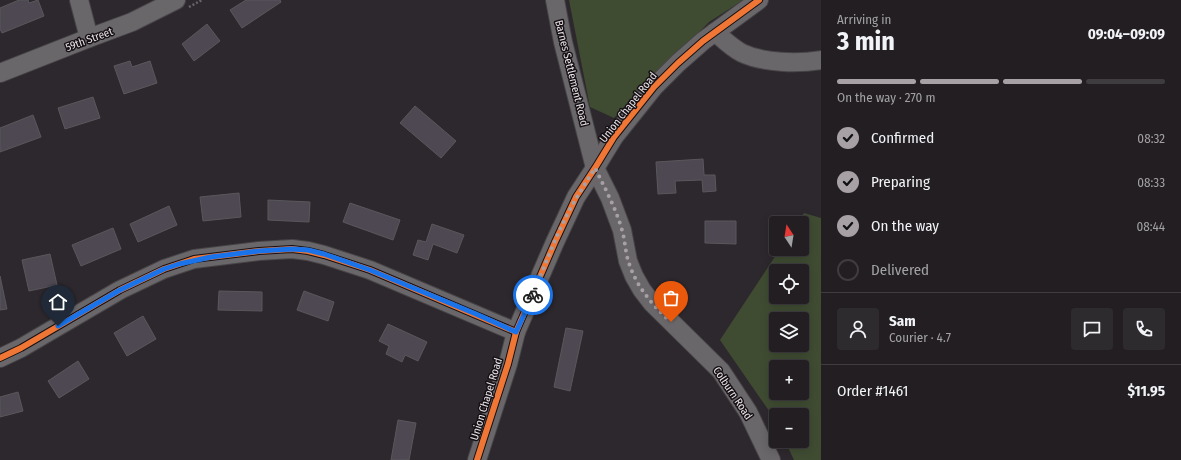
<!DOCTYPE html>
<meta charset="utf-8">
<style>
:root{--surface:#221e22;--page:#2e2b2f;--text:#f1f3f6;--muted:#a2a2a5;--line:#3f3c40;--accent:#a7a1a6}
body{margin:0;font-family:"Fira Sans Condensed",sans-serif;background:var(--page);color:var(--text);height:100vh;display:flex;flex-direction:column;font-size:15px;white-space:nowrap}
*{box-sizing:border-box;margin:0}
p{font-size:13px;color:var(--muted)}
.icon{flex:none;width:22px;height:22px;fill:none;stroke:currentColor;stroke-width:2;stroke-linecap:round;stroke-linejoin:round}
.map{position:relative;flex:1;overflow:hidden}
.sheet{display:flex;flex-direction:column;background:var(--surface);width:360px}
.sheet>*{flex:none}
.needle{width:26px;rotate:348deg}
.controls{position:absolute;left:769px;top:216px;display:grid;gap:8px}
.controls a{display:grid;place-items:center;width:40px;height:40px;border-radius:4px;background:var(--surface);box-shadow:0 2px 10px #0003,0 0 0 1px var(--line);font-size:20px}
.pin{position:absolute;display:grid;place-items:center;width:34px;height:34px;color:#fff;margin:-41px -17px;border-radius:50% 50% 50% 0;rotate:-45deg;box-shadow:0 0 4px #0007}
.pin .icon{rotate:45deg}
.courier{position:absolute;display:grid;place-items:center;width:40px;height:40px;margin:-20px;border:3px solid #1a73e8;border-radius:50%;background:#fff;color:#222;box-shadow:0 1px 5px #0007}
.overview em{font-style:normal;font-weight:700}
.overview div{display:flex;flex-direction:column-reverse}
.overview{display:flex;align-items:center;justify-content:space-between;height:68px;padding:0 16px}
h1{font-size:26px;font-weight:700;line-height:30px}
.bar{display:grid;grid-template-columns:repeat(4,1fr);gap:6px 4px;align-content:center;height:48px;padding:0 16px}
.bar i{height:5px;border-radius:3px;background:var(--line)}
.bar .active{background:var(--accent)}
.bar p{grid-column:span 4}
.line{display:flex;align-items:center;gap:10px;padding:0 16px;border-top:1px solid var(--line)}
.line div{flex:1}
.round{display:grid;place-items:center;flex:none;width:42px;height:42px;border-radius:4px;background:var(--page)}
ol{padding:0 16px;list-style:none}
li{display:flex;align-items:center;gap:12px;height:44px}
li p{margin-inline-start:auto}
li .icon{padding:4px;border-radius:50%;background:var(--accent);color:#111;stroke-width:4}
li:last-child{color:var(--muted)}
li i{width:22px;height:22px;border:2px solid var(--line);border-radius:50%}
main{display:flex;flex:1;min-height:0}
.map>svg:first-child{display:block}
</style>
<main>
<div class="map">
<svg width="821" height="460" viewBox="0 0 821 460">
<rect width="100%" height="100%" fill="#2d282d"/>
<g fill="#3f4c32" fill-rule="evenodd">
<path d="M569,0h174l-34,22 -95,96 -24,-11z"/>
<path d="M804,213l17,5v242h-27l-9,-19h17v-26h-26v6l-56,-81 60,-91h22v-26h-5zM776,271h26v26h-26zM776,319h26v26h-26zM776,367h26v26h-26z"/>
</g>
<g fill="#4d4852" stroke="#5a575c">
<path d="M19,0h9l1,3 9,-3 6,16 -42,17 -2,-4v-21z"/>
<path d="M246,0h34l1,2 -39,26 -12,-18z"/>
<path d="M207,24l13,17 -26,20 -12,-17z"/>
<path d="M130,61l2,6 18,-6 7,22 -33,11 -10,-28z"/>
<path d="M93,97l7,21 -35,11 -7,-21z"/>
<path d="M415,106l41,35 -15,17 -41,-35z"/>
<path d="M33,115l8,22 -41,15v-24z"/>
<path d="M703,159l1,16h11l1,16 -13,1 -1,-12 -27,1 1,12 -18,1 -2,-32z"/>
<path d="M239,193l2,24 -38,4 -3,-24z"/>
<path d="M268,200l42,2 -1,20 -41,-2z"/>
<path d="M350,203l50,17 -7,20 -50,-18z"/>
<path d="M169,206l8,19 -39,17 -8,-18z"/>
<path d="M705,221h31v23l-31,-1z"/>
<path d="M432,224l32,11 -7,18 -24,-9 -5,16 -15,-5 5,-15 8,2z"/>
<path d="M113,228l8,21 -40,17 -9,-21z"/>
<path d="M50,254l7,31 -28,6 -7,-31z"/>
<path d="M0,276l7,33 -7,1z"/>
<path d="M219,291l43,1v19l-44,-1z"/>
<path d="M304,291l30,11 -6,19 -31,-11z"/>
<path d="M143,316l13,23 -29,17 -13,-23z"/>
<path d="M388,324l39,18 -9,19 -13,-6 -3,7 -16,-8 3,-8 -10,-5z"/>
<path d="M566,328l17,3 -13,60 -16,-4z"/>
<path d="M78,361l11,18 -30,19 -11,-17z"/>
<path d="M18,392l5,19 -23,6v-20z"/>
<path d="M398,420l18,3 -7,37h-18z"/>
</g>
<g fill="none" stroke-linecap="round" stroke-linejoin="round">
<defs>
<g id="minor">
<path d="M79,0l10,38"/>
<path d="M555,0l8,42 32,126 15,30 12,32 6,31 6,15 8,14 10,13 69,68 27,41 23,48"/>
<path d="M715,32c8,7 17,16 27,21 21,10 56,11 79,7"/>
<path d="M0,73l89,-35 43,-16 44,-22"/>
<path d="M0,358l21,-10 99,-58 44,-21 30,-10 65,-8 33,-2 16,2 16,4 46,15 146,62"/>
<path d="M477,460l31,-96 8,-32 39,-90 21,-45 19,-29 19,-31 40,-50 24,-24 25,-22 56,-41"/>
</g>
</defs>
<use href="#minor" stroke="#474447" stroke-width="20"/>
<path stroke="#676366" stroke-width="2.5" stroke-dasharray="2 2" stroke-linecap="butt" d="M189,7l13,-7"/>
<use href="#minor" stroke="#6a676a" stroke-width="18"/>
<defs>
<g id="cycleway">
<path d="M0,358l21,-10 99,-58 44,-21 30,-10 65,-8 33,-2 16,2 16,4 46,15 146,62"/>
<path d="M477,460l31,-96 8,-32 39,-90 21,-45 19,-29 19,-31 40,-50 24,-24 25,-22 56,-41"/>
</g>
</defs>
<use href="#cycleway" stroke="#151014" stroke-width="8"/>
<use href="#cycleway" stroke="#f07635" stroke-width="6"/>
</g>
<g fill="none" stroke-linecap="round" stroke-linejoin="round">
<path stroke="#a7a1a6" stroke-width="4" stroke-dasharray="0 7.2" d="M533,295c13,-33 26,-68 44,-98 6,-10 12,-19 18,-29 10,20 21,41 27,62 3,10 3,20 6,30 7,25 24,45 43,62"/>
<path stroke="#1a73e8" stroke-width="5" d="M58,326l62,-36 44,-21 15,-5 32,-7 48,-6 33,-2 16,1 16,4 46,16 106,44 40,18 17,-37"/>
</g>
<g text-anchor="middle" stroke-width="3" stroke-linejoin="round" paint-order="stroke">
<g font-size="11" fill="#e8e2e7" stroke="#151014">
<text transform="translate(89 39) rotate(-20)" y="4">59th Street</text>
<text transform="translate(572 73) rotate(76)" y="4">Barnes Settlement Road</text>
<text transform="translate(628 107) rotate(-52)" y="4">Union Chapel Road</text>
<text transform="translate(733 393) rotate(56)" y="4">Colburn Road</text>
<text transform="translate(486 399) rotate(-73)" y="4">Union Chapel Road</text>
</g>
</g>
</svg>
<div class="controls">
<a><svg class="needle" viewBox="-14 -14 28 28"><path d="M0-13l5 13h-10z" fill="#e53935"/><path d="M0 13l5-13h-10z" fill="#a2a2a5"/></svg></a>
<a><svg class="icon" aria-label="locate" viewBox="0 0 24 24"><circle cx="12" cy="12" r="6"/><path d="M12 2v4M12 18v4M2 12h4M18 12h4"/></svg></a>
<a><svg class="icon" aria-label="layers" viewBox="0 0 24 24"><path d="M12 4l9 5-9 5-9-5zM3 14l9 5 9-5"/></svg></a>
<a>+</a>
<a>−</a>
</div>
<div class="pin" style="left:671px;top:322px;background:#ea580c"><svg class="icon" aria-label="bag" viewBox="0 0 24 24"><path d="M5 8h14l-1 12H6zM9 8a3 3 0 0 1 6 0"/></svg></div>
<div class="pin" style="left:58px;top:326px;background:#1f2937"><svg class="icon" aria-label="home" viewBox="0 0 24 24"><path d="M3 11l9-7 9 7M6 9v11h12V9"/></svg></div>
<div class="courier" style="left:533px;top:295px"><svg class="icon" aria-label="bike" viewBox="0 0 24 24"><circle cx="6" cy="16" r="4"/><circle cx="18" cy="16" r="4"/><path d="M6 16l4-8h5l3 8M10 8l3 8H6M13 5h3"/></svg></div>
</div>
<section class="sheet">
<div class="overview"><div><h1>3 min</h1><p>Arriving in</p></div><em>09:04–09:09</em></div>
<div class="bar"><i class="active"></i><i class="active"></i><i class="active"></i><i></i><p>On the way · 270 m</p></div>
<ol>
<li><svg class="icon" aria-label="check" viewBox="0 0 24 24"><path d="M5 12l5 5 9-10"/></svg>Confirmed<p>08:32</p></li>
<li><svg class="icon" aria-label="check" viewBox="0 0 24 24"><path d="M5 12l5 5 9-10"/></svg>Preparing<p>08:33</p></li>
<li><svg class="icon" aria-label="check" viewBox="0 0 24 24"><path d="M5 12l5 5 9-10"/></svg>On the way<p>08:44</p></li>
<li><i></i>Delivered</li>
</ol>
<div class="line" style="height:72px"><a class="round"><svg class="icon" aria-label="person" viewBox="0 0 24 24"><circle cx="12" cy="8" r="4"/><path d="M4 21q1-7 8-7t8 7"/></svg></a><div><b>Sam</b><p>Courier · 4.7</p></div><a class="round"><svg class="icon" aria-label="chat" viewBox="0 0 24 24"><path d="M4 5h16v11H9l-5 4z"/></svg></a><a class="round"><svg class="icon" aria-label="phone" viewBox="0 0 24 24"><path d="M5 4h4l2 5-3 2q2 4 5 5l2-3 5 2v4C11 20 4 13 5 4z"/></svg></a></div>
<div class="line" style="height:52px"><div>Order #1461</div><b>$11.95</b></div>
</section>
</main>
